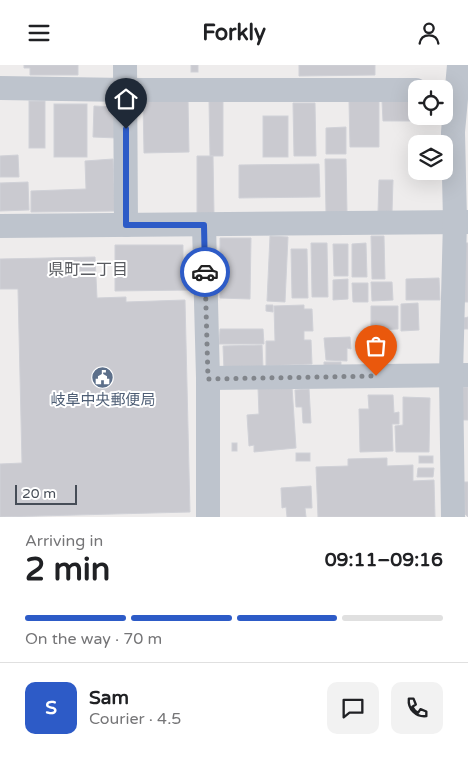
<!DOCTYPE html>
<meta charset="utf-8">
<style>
:root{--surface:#fff;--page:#f2f2f2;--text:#202124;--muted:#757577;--line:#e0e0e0;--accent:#2d5bc7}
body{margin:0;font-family:"Varela Round","Noto Sans JP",sans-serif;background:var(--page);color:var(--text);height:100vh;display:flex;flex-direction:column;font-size:19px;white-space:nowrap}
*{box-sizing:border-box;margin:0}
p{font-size:16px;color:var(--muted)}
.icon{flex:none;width:28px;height:28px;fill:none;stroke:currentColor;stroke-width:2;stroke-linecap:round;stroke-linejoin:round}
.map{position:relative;height:452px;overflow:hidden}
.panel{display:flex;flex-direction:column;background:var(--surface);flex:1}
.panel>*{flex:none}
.tools{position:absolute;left:408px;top:15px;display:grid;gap:10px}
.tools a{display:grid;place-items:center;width:45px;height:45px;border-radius:10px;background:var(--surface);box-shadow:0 5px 20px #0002;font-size:25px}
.scale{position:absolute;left:15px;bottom:12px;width:62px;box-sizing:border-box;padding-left:5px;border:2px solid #464d57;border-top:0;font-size:14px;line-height:18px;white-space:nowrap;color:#464d57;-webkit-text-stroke:4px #fff;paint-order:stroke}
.pin{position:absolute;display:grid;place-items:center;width:42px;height:42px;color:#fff;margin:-51px -21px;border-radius:50% 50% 50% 0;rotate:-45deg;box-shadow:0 0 5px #0007}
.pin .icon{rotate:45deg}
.courier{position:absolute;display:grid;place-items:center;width:50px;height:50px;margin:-25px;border:4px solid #2d5bc7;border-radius:50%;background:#fff;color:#222;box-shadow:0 1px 6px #0007}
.summary em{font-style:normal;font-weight:800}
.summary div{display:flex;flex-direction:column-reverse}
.summary{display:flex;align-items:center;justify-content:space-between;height:85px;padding:0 25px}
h1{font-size:32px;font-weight:800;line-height:38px}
.bar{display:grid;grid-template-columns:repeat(4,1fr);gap:8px 5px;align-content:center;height:60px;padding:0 25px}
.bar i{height:6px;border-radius:4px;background:var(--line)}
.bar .selected{background:var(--accent)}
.bar p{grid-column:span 4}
.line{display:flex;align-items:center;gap:12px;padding:0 25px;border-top:1px solid var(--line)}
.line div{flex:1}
.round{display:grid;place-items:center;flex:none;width:52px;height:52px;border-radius:10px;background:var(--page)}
header{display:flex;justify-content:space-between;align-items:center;height:65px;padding:0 25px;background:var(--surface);font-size:22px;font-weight:800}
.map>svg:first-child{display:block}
</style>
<header><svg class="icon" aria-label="menu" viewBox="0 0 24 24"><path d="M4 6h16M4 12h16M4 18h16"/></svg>Forkly<svg class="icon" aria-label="person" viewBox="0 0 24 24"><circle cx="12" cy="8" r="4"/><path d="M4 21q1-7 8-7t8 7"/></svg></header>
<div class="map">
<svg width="468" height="452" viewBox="0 0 468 452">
<rect width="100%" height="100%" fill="#eeecec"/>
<g fill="#cacad0" stroke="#d0d1d7">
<path d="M24,0h54v10h-48v-7h-6z"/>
<rect x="191" y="0" width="7" height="7"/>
<path d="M299,0h76v10l-76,1z"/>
<path d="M188,34l1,53 -45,1 -1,-53z"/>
<path d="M209,35h14v56h-13z"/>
<rect x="29" y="36" width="16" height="47"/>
<path d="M349,36h30v46h-29z"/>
<path d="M382,36h34v15h26l1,5h-60z"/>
<path d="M293,38h22l1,53h-22z"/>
<rect x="54" y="39" width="33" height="53"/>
<path d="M94,41l23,1v31l-24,-1z"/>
<rect x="263" y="51" width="25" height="41"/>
<path d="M346,62v27h-20v-26z"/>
<path d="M18,90l1,22h-19v-21z"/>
<path d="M197,91h16l1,59h-17z"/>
<path d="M113,94l2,52 -84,1v-21l55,-2 -1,-28z"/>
<path d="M325,94h21l1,54h-21z"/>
<path d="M319,99l1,33 -81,1v-33z"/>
<path d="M379,115h14l-1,32h-14z"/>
<path d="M28,117l1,28 -29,1v-28z"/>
<path d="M270,171l18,1 -3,65 -18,-1z"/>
<path d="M371,171h13l1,43h-13z"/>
<path d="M220,173h31l-1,61 -30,-1z"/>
<path d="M311,178h16l1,54h-16z"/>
<path d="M366,178l1,34h-15v-33z"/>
<path d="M462,178h6v59h-5z"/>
<path d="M333,179h15v32h-14z"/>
<path d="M115,180h68v17h7l1,28 -76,1z"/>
<path d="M291,184h16l1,49h-16z"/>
<path d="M95,192l2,41 29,-1v5l59,-2 5,212 -190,5v-53l22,-1 -4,-174h-18v-30z"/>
<path d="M439,213l1,22h-34v-21z"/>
<path d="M348,214v20l-15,1v-20z"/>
<path d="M371,217h21l1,18 -21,1z"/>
<path d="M352,218h16v19h-15z"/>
<path d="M418,238l1,27 -18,1v-27z"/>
<path d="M266,240h7v7l-7,-1z"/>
<path d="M304,240v4h8l1,22h-9v9h7l1,24 -46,2v-25h9l-1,-35z"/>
<path d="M371,241h27v23l-27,1z"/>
<path d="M468,252v12h-4v-11z"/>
<path d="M220,264h43l1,15h-45z"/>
<path d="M350,272l1,12 -4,-1v13l-21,-1 -2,-22z"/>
<path d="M262,280l1,23 -39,2 -1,-24z"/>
<path d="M324,297h17v3l-17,1z"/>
<path d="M292,322l4,61 -42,4v-7l-5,1 -2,-31 12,-1 -1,-26z"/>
<rect x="462" y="322" width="6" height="33"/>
<path d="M309,324l2,34h-8l-1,-16h-6l-1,-17z"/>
<path d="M368,330h25l1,18 5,-1v12h-7l1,27 -33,1 -1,-43h10z"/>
<path d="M403,332l27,1 -1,54h-33l-1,-26 8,-1z"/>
<rect x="232" y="378" width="5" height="8"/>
<rect x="296" y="388" width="14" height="8"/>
<rect x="419" y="391" width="14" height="7"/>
<path d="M387,393v8l26,-1v16l21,-1 1,37h-117l-2,-50 32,-1v-7z"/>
<path d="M418,403h16l-1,9h-16z"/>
<path d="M464,417h4v35l-3,-3z"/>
<path d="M311,421l1,22h-7l1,9h-19l-1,-10 -4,1 -1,-20z"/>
</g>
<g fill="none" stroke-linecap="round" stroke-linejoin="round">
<g stroke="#bec4cd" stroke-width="24">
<path d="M125,0l1,160"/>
<path d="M0,23l125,2h291"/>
<path d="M204,160l4,153v139"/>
<path d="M0,161l468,-4"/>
<path d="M208,313l260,-3"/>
<path d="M453,452l-2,-142 4,-154 -2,-89 6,-67"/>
</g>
</g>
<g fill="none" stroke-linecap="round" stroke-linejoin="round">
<path stroke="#81858b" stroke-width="5" stroke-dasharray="0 9" d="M205,207l3,107 168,-3"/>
<path stroke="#2d5bc7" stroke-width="6" d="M126,64v96h78l1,47"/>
</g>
<defs>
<symbol id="civic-disc" viewBox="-11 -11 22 22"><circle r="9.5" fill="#5c6f8a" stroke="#fff"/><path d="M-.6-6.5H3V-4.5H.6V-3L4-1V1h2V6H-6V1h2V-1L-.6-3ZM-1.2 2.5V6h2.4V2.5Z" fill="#fff"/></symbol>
</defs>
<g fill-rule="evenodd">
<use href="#civic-disc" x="90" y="300" width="25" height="25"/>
</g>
<g text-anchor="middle" stroke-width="4" stroke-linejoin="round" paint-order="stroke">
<g font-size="15" fill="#4e5e75" stroke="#fff">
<text x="103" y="340">岐阜中央郵便局</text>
</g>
<g font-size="16" fill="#595b60" stroke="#fff">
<text x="88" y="210">県町二丁目</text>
</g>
</g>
</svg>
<div class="tools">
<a><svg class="icon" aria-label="locate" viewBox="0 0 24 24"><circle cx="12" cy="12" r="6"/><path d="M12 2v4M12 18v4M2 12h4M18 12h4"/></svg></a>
<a><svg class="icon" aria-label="layers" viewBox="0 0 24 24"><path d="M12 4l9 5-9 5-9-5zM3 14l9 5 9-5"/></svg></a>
</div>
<div class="scale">20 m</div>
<div class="pin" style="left:376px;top:311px;background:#ea580c"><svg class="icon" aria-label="bag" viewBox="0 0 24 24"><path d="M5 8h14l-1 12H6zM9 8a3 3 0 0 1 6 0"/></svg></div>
<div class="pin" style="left:126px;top:64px;background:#1f2937"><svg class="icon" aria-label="home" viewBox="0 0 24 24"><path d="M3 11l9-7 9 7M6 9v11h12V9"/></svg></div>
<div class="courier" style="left:205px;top:207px"><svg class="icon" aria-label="car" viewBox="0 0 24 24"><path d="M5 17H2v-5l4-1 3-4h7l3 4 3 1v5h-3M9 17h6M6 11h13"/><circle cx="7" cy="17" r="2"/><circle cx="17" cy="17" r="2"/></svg></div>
</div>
<section class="panel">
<div class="summary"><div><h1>2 min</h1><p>Arriving in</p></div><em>09:11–09:16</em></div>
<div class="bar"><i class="selected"></i><i class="selected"></i><i class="selected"></i><i></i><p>On the way · 70 m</p></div>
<div class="line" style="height:90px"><b class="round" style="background:var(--accent);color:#fff">S</b><div><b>Sam</b><p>Courier · 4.5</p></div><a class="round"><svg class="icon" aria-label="chat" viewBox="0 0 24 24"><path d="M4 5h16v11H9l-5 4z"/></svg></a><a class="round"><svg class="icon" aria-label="phone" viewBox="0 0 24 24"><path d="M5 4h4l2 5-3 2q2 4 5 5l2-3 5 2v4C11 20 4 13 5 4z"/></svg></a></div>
</section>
